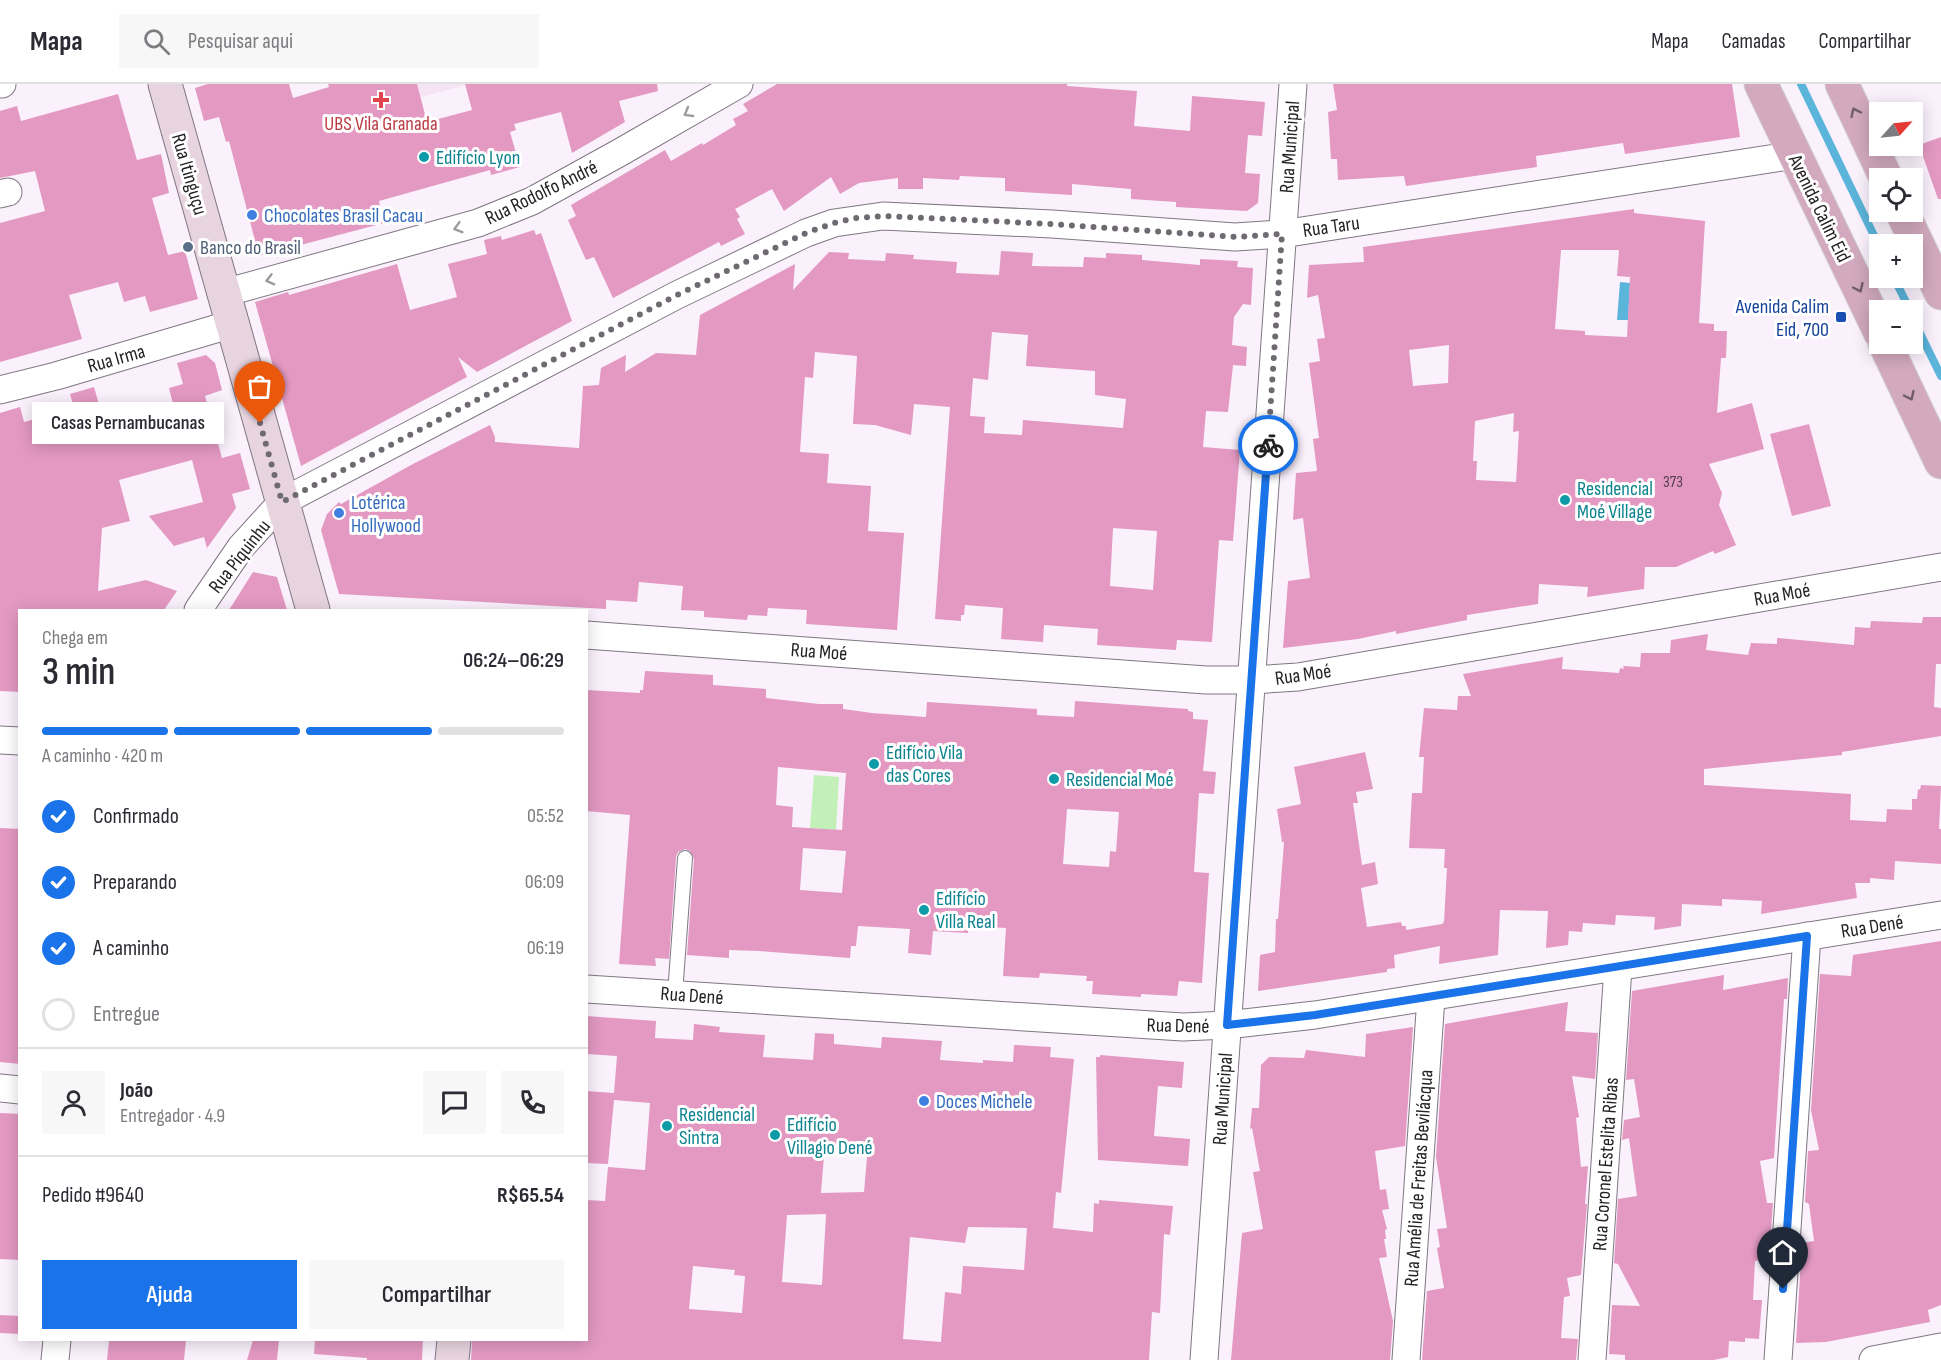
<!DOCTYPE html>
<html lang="pt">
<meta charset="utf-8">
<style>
:root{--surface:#fff;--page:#f7f7f7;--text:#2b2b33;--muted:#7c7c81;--line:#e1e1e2;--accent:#1a73e8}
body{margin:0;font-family:"Sofia Sans Condensed",sans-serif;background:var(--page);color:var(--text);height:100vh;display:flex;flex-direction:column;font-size:22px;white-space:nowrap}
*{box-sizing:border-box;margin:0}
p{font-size:20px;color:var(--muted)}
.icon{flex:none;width:33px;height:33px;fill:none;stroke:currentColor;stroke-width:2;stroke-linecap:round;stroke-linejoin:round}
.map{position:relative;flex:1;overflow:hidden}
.drawer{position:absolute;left:18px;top:525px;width:570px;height:732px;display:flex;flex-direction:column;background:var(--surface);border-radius:0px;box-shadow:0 3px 15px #0003}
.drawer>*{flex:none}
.needle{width:39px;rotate:63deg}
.fabs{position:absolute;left:1869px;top:18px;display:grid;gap:12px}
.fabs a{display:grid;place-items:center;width:54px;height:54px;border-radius:0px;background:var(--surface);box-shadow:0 3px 15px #0003;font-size:30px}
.pin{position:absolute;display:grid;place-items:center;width:51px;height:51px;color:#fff;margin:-62px -26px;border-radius:50% 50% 50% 0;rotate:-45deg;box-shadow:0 0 6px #0007}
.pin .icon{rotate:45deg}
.courier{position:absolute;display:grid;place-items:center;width:60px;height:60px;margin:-30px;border:4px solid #1a73e8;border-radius:50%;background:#fff;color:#222;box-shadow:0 2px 8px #0007}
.bubble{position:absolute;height:42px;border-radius:0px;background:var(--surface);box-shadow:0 3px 15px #0003;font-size:20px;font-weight:600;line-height:42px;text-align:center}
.overview em{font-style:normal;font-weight:600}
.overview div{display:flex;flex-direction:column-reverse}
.overview{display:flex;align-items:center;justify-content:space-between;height:102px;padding:0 24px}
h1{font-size:39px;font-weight:600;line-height:45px}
.bar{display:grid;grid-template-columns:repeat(4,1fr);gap:9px 6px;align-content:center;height:72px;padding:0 24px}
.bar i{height:8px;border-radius:4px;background:var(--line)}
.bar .current{background:var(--accent)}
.bar p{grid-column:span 4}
.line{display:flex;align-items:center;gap:15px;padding:0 24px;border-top:2px solid var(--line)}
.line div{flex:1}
.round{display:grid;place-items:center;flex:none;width:63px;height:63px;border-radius:0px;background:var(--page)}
ol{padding:0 24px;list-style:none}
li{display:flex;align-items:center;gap:18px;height:66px}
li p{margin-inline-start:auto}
li .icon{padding:6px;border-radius:50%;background:var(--accent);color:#fff;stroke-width:4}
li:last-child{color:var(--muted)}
li i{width:33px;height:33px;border:3px solid var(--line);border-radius:50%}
.action{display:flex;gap:12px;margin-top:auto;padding:12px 24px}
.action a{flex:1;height:69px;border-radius:0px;background:var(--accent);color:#fff;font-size:24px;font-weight:600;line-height:69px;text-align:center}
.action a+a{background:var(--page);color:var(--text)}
header{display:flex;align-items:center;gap:36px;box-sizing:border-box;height:84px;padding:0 30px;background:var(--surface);border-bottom:2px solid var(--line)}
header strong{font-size:28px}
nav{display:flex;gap:33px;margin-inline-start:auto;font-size:21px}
.search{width:420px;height:54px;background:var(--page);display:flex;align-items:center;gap:15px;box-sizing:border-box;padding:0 21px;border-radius:0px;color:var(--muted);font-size:22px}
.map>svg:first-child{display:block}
</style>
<header>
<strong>Mapa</strong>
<div class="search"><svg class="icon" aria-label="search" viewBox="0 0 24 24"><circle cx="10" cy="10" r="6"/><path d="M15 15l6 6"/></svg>Pesquisar aqui</div>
<nav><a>Mapa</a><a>Camadas</a><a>Compartilhar</a></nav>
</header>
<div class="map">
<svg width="1941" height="1276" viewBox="0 0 1941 1276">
<rect width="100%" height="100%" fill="#faf1fd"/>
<path fill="#f6e4f5" d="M346,0h119l1,1 -111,30z"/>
<path fill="#c2f0b8" d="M814,691l25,2 -3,53 -26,-2z"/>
<path fill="#5bb4da" d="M1620,198l10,1 -2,37h-11z"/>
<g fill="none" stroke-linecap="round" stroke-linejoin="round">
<g stroke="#5bb4da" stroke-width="8">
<path d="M1801,0l79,164"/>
<path d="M1894,194l16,32"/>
<path d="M1912,233l29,59"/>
</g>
</g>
<g fill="#e399c2" fill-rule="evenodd">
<path d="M208,0h81l4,14 36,-11 -1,-3h89l10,38 45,-12 -7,-26h192l1,7 -39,10 6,21 -53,31 -11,-41 -47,12 2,6 -6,2 10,35 -29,8 -1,-5 -111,31 5,22 -125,33 -30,-115 -3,1 -7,-25 -15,4 -9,-33z"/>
<path d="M777,0h290v2l70,5 -3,35 56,5 2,-35 73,6 -3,34 -14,-1 -3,38 15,1 -2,29 -11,8 -71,-4v-5l-45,-3v-10l-59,-5v11l-50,-3 -17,-1v-13l-45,-2 -1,4 -36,-2v11h-25v-11l-39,5 -19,11 -9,-17 -47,34 -12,-22 -37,20 5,8 -3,2 8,15 -24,12 -2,-4 -106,56 -19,-41 -8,3 -18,-40 8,-4 -5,-11 94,-55 6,11 31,-18 1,2 33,-20 -3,-6 15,-8 -5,-7z"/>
<path d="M1333,0h399l8,53 -115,17 -2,-11 -87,13 1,11 -131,19 -2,-10 -66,4 -1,-21h-6l-3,-47 9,-2z"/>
<path d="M118,10l19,66 24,-6 8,39 -17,5 16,57 17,-4 13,48 -48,13 -5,-16 -21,6 -6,-20 -49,13 13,44 -82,23v-139l45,-12 -10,-40 -35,7v-67l17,-5 4,15z"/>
<path d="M1941,53v62h-3l-19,-54z"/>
<path d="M1634,125v4l71,8 -6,102 15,1v7h13l-1,27h-5l-4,55 35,-10 12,46 -55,15 13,29 -3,12 17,40 -21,9 -2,-3 -37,16h-31l-1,22 -57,8 1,-10 -49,-3 -1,20 -71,11v5l-71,14v-3l-38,8 -75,9 5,-67 22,-3 -7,-60 -10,2 3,-47 21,-2 -4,-32 6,-1 -10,-75 11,-2 -3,-22 8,-1 -7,-43 -11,3 2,-33 55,-3 -1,-15zM1561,166h58l-2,26 13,1 -3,60 -42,-2v-4l-30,-2zM1449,261l-1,38 -35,3 -4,-36zM1514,329l-1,19 6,-1 -3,51 -40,-2 1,-19h-4l2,-40z"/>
<path d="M534,146l2,5 5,-2 31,88 -95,51 -19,-15 9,20 -166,89 -46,-164 33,-10 1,3 108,-31 13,46 47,-13 -9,-33 39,-10 -3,-14 17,-4 1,4z"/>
<path d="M1001,167l32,2 -1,13 51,1 1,-10 22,1v-5l36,2v5l58,5v-6l38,2 -1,6 16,1 -2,37 -8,-1 -9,13 -2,28 15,2 -1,19 -13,-1 -5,47 -22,-1 -3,36 37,3 -7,91 -14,-1 -7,102 -35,-2 -1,10 -79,-5 1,-16 -54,-4 -1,17 -42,-3 2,-31 -38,-3 -1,10h-3v6l-26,-2 15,-212 -36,-3 -3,31 -36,-10 -22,-1 4,-68 -42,-4 -2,26 -8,-1 -5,75 29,2 -2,29 44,3 -3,45 36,2 -7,97 -91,-6 1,-14 -39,-2 -1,8 -19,-1 -1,5 -43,-3v-6l-23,-1 2,-24 -44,-4 -2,20 -31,-2v9l-267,-15 -18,-64 6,-16 12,-12 2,2 70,-39 79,-40 5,12v5l84,6 4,-62 16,-1 2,-17 25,-13 -1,17 31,-19 40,2 4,-40 95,-51 -2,26 36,-38 20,1 -1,6 37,2 1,-8 28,2 -1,4 44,3 -1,11 43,2zM992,248l36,3 -2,31 69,5v24l31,4 -3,29 -100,-8 -1,15 -38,-2 1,-16 -15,-1 3,-38 15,2zM1113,444l44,3 -4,59 -43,-4z"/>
<path d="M206,271l9,8 7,27 -17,6 17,62 18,-5 10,36 -18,5 4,14 -29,40 -3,-11 -30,9 -25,-30 54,-14 -11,-42 -73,20 11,41 -28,7 -4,63 48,-11 31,11 -13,19h-144v82l-20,-1v-278l20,-6 4,15 50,-14 -4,-14 24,-7 10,35 69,-18 -4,-16 14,-4 -6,-21z"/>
<path d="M1809,340l22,82 -39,10 -22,-82z"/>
<path d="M253,488l24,5 10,33h-58z"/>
<path d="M1923,533h18v47h-5l-2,43 7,1v28l-99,16v3l-138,14v16l147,9 -1,26 36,2 1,-13 25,1v-11h5l1,-10 2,1 1,-5 20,1 -2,43h2v35l-46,-3 -1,19 -24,-2v5h-15l2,15 -96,16 1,-13 -40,-2v7l-40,-2 -1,22 -27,4 1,-13 -39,-2 -1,10 -32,-2 -1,9 -13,-1 -1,14 -22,3 2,-37 -48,-1 -2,45 -59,9 1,-18 -46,9 1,13 -8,1v3l-129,19 2,-36 15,-3 1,-33h2l6,-77h-2l-5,-33 24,-5 -7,-37 71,-15 8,37 -17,3 2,11h-5l9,62 13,-3 3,22 -17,4 6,39 34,-5 1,4h4v4l36,-6 2,-2 3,-54h-3l1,-19 -36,-1 3,-55h10l2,-36h-5l5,-49 33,2 1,-14h13l-8,-22 100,-17 -1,12 57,4 1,-5 4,1 -1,-3 17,1 1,-14h29l1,-13 37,-6 -2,16 42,5 3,-12 26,1v-6l77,7 1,-18 15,1 1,-7 51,2z"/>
<path d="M645,587l68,4v10l53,4v9l53,6h24v5l29,4 54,4 1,-15 110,7v6l37,2 1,-16 113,8v2l5,1v7l15,1 -5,51 13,1 -2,22 -15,-1 -5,79 15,1 -7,110 -23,-2 -2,15 -36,-2v3l-49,-3 1,-13h-7l1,-5 -47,-3 -1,5 -36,-2 3,-48 -37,-2 -1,7 -35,-2 -2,24 -23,-2 2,-24 -52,-3 -2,20h-5l-1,12 -91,-7 -30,-1v8l-42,-3 7,-96 -4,-8 -5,-2 -7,3 -2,5 -7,102 -14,-1 1,8 -37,-2 11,-149 -44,-4v-121l54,3v-3h3zM778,683l68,6 -4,57 -50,-3 1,-20 -17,-2zM1067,725l52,3 -3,40 -6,-1 -1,16 -46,-3zM803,764l43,3 -4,42 -42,-3z"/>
<path d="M0,744l20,1v235l-20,-2z"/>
<path d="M1941,857v364l-13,5 2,12 -104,20 -30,1 6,-100 12,-2 -5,-37 -4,-2 3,-51 11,-1 -8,-40 9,-136 31,2 2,-21z"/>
<path d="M1724,891l-1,15 65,-12 -1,21h-3l-10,159 -14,3 7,42h6l-4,56 -14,2 -2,39h9l-3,39 -14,-1v4l-16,-1 -1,16 -14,3h-89v-5l-16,-1 3,-49 28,1 -22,-42 -4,-1 4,-64 19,-3 -8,-58 -7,2 2,-20 16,-3 -6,-38 -8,1 6,-89z"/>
<path d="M1568,918l-3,29 33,2 -3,46 -23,-3 7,41 -3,1 5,49 7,-1 -3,38h2l-6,71 -14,3 3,18 -6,1 -3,41 17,1 -2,21h-154l5,-69 17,-3 -7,-40 3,-1 -3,-18 10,-1 -11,-71 9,-133z"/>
<path d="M586,932l70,5 -1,17 38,2 1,-16 26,3 -1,5 46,3 -2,22 50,3 2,-27 19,1v10l47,4 1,-11 60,4 -2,19 43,3v-3l30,2 1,-17 37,2 -1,10 24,2 -13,134 -5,-1 -3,36 40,4 1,-29 5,1v-4l74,6 -3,29 -6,-1 -4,79 -8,-1 -3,48h-678l1,-20h114v-140l19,1 3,-34 37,3 5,-67 -36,-3 -6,64 -22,-1v-72l28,2 3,-37 -31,-2zM825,1059l43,3 -4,46 -43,1zM826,1130l-4,71 -40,-3 5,-67zM968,1143l59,1 -3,42 -61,-4 -2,28 -16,-2 -4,50 -38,-3 7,-102 55,6zM693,1182l42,4 -1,5 11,1 -3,37 -53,-4z"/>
<path d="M1413,943l-8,119 -30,5 5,39 6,-1 3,20 -7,1 5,19 -2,1 1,9h-2l3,18 -8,1 14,63 -3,39h-159l11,-127 21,-4 -10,-57 7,-1 -8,-43 -2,1 2,-21h7l2,-43 8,-8 35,1 2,-8 59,7 1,-23z"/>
<path d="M1100,971l84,7 -2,26 -24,-2 -4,50 36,3 -2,27 -90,-6 -2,-103h4z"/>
<path d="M0,1029l20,1v146l-20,-1z"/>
<path d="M0,1231l20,1v18l-20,-1z"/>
<path d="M109,1256h77l-2,20h-77z"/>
<path d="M253,1256h26l-2,20h-30z"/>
<path d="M315,1256h108l-1,20h-55v-2l-53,-4z"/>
</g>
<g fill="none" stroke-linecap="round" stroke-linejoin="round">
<defs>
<path id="service" d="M675,910l10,-136"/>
<g id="minor">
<path d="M0,0h2"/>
<path d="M0,110l8,-2"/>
<path d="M224,209l254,-70 54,-22 87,-48 120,-69"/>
<path d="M0,306l56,-14 176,-52"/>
<path d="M198,526l43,-63 41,-45 395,-207 129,-62 28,-10 49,-7 169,8 183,13 47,-3 513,-79"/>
<path d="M586,551l620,45h46l46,-3 643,-110"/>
<path d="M0,656l20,1"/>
<path d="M586,905l597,38 44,-2 88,-10 626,-100"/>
<path d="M0,1004l20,2"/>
<path d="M55,1276l2,-20"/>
<path d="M1204,1276l89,-1276"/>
<path d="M1406,1276l25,-363"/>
<path d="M1592,1276l26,-393"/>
<path d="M1778,1276l29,-424"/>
<path d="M1873,1276l68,-13"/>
</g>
<g id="secondary">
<path d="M165,0l148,526"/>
<path d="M452,1276l2,-20"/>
</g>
<g id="primary">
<path d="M1761,0l119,248"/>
<path d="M1842,0l44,94"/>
<path d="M1902,128l39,81"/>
<path d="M1885,260l56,118"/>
</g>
</defs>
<use href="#service" stroke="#7f7782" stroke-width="16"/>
<use href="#minor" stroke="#7f7782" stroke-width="29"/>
<use href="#secondary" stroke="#7f7782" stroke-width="35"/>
<use href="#primary" stroke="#d3d3d3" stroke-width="35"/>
<use href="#service" stroke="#fff" stroke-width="14"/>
<use href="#minor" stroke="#fff" stroke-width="27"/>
<use href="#secondary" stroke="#e8d4df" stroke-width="33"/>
<use href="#primary" stroke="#d2a9be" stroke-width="33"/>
</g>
<defs><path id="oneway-chevron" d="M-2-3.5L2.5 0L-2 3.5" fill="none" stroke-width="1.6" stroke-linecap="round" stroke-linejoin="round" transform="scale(1.5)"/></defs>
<g stroke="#725e6a">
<use href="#oneway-chevron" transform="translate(1855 28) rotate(-115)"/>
<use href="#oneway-chevron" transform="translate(1859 204) rotate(65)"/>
<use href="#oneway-chevron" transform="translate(1910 312) rotate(65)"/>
</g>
<g stroke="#9c9b9d">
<use href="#oneway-chevron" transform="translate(688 29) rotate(150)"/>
<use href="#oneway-chevron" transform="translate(458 144) rotate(164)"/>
<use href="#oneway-chevron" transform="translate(270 196) rotate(165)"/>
</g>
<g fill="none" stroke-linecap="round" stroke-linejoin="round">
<path stroke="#6f6a71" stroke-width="6" stroke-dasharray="0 10.8" d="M260,339l22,79 395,-207 129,-62 28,-10 22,-5 28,-2 168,8 184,13 46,-3 -14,211"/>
<path stroke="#1a73e8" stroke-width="8" d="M1268,361l-41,580 88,-10 492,-79 -24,353"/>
</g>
<path fill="#e0444e" stroke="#fff" stroke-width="2" d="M378 7h6v6h6v6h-6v6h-6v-6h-6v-6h6z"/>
<g fill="#0f9aa8" stroke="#fff" stroke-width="2">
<circle cx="424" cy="73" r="6"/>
<circle cx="1565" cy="416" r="6"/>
<circle cx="874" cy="680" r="6"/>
<circle cx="1054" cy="695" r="6"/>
<circle cx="924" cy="826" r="6"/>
<circle cx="667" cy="1042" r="6"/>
<circle cx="775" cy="1051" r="6"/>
</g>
<g fill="#3f7fe0" stroke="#fff" stroke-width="2">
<circle cx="252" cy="131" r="6"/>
<circle cx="339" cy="429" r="6"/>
<circle cx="924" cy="1017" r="6"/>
</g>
<circle fill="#5c6f8a" stroke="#fff" stroke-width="2" cx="188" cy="163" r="6"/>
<rect fill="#1a4fb4" stroke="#fff" stroke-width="2" x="1835" y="227" width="12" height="12" rx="3"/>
<g text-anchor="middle" stroke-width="6" stroke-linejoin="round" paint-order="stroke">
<g font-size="16" fill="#543f4c">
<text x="1673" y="403">373</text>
</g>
<g font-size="20" fill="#be3a42" stroke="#fff">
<text x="381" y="46">UBS Vila Granada</text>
</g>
<g font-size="20" fill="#242125" stroke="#fff">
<text transform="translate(1289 63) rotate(-86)" y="7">Rua Municipal</text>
<text transform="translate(190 90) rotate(74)" y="7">Rua Itinguçu</text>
<text transform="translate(541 108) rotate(-26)" y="7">Rua Rodolfo André</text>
<text transform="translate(1820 124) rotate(64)" y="7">Avenida Calim Eid</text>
<text transform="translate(1331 142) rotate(-8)" y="7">Rua Taru</text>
<text transform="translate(116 274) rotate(-16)" y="7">Rua Irma</text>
<text transform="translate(239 472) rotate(-52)" y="7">Rua Piquinhu</text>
<text transform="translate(1782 510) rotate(-10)" y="7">Rua Moé</text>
<text transform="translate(819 567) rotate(4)" y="7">Rua Moé</text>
<text transform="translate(1303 590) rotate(-8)" y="7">Rua Moé</text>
<text transform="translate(1872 842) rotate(-9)" y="7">Rua Dené</text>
<text transform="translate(692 911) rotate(4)" y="7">Rua Dené</text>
<text transform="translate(1178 941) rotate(1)" y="7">Rua Dené</text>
<text transform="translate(1222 1015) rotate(-86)" y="7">Rua Municipal</text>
<text transform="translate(1605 1080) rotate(-86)" y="7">Rua Coronel Estelita Ribas</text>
<text transform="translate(1418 1094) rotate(-86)" y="7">Rua Amélia de Freitas Bevilácqua</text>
</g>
<g font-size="20" fill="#0d838f" stroke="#fff" text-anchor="start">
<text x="436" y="80">Edifício Lyon</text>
<text x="1577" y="411">Residencial<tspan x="1577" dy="23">Moé Village</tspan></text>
<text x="886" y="675">Edifício Vila<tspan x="886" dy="23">das Cores</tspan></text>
<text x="1066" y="702">Residencial Moé</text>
<text x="936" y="821">Edifício<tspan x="936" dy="23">Villa Real</tspan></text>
<text x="679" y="1037">Residencial<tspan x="679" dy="23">Sintra</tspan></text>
<text x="787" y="1047">Edifício<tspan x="787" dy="23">Villagio Dené</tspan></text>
</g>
<g font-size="20" fill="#366cbe" stroke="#fff" text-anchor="start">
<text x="264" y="138">Chocolates Brasil Cacau</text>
<text x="351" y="425">Lotérica<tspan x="351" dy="23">Hollywood</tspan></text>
<text x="936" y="1024">Doces Michele</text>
</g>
<g font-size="20" fill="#4e5e75" stroke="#fff" text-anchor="start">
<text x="200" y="170">Banco do Brasil</text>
</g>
<g font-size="20" fill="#164399" stroke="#fff" text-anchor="end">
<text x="1829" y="229">Avenida Calim<tspan x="1829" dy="23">Eid, 700</tspan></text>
</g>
</g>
</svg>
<div class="fabs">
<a><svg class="needle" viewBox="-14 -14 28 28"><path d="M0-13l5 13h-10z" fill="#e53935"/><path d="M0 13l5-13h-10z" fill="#7c7c81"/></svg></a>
<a><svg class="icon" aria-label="locate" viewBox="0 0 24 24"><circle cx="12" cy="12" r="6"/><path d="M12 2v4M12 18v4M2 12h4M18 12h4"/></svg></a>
<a>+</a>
<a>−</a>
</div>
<div class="pin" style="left:260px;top:339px;background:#ea580c"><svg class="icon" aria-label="bag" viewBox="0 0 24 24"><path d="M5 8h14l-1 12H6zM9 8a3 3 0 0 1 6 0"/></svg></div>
<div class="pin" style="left:1783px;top:1205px;background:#1f2937"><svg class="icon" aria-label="home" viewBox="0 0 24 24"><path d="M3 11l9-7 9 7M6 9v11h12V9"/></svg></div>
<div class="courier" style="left:1268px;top:361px"><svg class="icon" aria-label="bike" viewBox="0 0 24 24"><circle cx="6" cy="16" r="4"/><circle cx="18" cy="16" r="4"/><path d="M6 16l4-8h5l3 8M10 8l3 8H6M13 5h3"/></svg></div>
<div class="bubble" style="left:32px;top:318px;width:192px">Casas Pernambucanas</div>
<section class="drawer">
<div class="overview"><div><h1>3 min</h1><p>Chega em</p></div><em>06:24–06:29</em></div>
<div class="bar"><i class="current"></i><i class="current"></i><i class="current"></i><i></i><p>A caminho · 420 m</p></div>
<ol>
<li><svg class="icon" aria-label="check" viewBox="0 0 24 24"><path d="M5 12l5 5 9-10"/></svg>Confirmado<p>05:52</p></li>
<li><svg class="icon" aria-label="check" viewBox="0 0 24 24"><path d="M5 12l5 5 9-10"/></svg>Preparando<p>06:09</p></li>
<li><svg class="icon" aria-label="check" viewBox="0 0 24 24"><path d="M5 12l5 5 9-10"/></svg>A caminho<p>06:19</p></li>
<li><i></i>Entregue</li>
</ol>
<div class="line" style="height:108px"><a class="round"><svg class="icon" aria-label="person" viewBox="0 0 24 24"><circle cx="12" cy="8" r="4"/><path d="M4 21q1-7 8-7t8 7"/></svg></a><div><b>João</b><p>Entregador · 4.9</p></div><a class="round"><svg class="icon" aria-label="chat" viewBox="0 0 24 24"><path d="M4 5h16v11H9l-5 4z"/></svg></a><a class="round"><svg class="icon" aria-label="phone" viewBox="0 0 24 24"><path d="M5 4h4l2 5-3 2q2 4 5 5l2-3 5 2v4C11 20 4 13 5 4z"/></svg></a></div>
<div class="line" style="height:78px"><div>Pedido #9640</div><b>R$65.54</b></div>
<div class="action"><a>Ajuda</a><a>Compartilhar</a></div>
</section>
</div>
